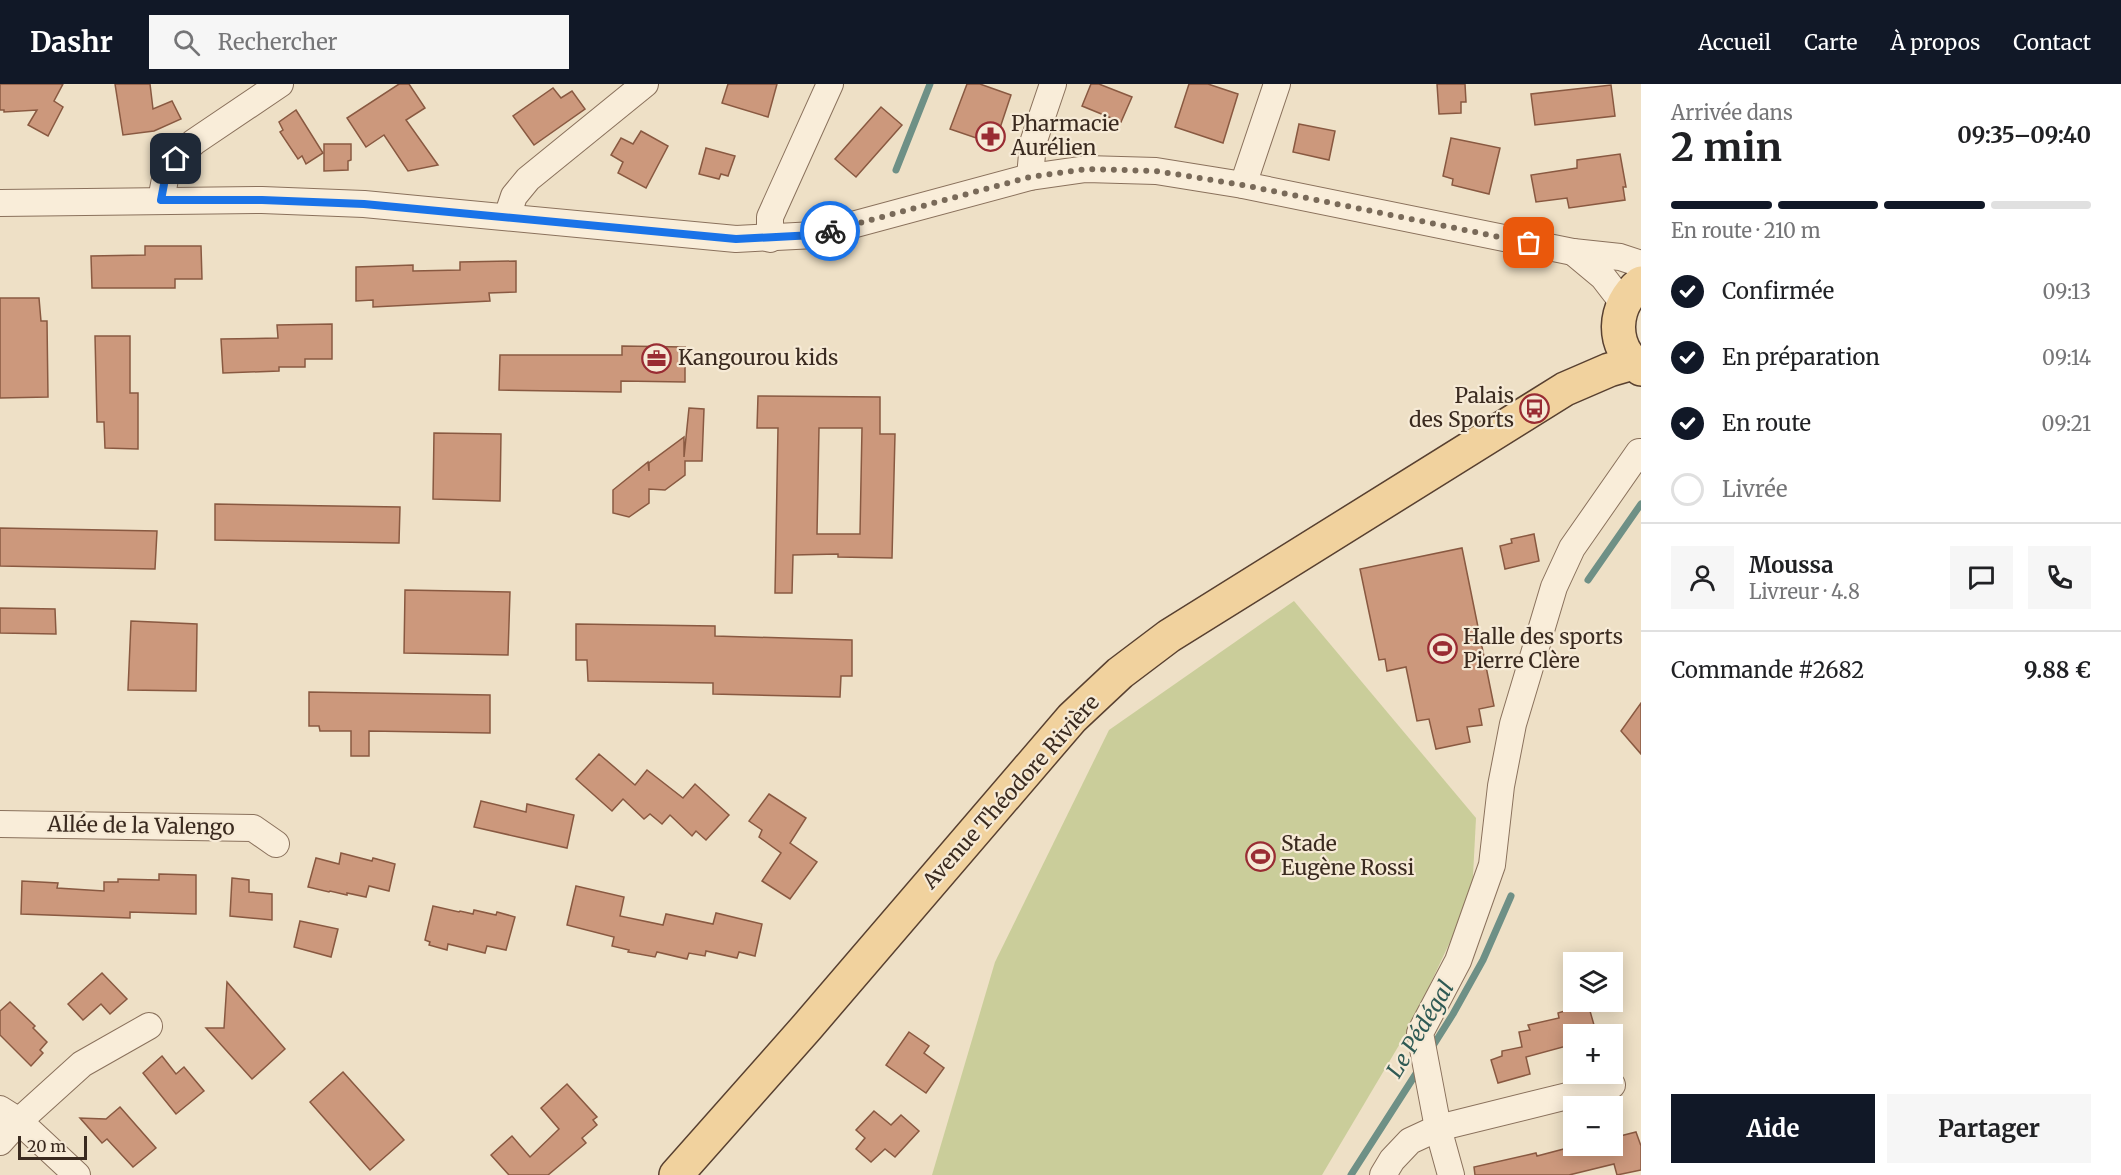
<!DOCTYPE html>
<html lang="fr">
<meta charset="utf-8">
<style>
:root{--surface:#fff;--page:#f6f6f6;--text:#202124;--muted:#757577;--line:#e0e0e0;--accent:#111827}
body{margin:0;font-family:Merriweather,serif;background:var(--page);color:var(--text);height:100vh;display:flex;flex-direction:column;font-size:22px;white-space:nowrap}
*{box-sizing:border-box;margin:0}
p{font-size:20px;color:var(--muted)}
.icon{flex:none;width:33px;height:33px;fill:none;stroke:currentColor;stroke-width:2;stroke-linecap:round;stroke-linejoin:round}
.map{position:relative;flex:1;overflow:hidden}
.drawer{display:flex;flex-direction:column;background:var(--surface);width:480px}
.drawer>*{flex:none}
.controls{position:absolute;left:1563px;top:868px;display:grid;gap:12px}
.controls a{display:grid;place-items:center;width:60px;height:60px;border-radius:0px;background:var(--surface);box-shadow:0 3px 15px #0003;font-size:30px}
.scale{position:absolute;left:18px;bottom:15px;width:69px;box-sizing:border-box;padding-left:6px;border:3px solid #3a2a1f;border-top:0;font-size:16px;line-height:21px;white-space:nowrap;color:#3a2a1f;-webkit-text-stroke:4px #f6ead6;paint-order:stroke}
.pin{position:absolute;display:grid;place-items:center;width:51px;height:51px;color:#fff;margin:-26px;border-radius:12px;box-shadow:0 3px 9px #0006}
.courier{position:absolute;display:grid;place-items:center;width:60px;height:60px;margin:-30px;border:4px solid #1a73e8;border-radius:50%;background:#fff;color:#222;box-shadow:0 2px 8px #0007}
.head em{font-style:normal;font-weight:700}
.head div{display:flex;flex-direction:column-reverse}
.head{display:flex;align-items:center;justify-content:space-between;height:102px;padding:0 30px}
h1{font-size:39px;font-weight:700;line-height:45px}
.bar{display:grid;grid-template-columns:repeat(4,1fr);gap:9px 6px;align-content:center;height:72px;padding:0 30px}
.bar i{height:8px;border-radius:4px;background:var(--line)}
.bar .selected{background:var(--accent)}
.bar p{grid-column:span 4}
.line{display:flex;align-items:center;gap:15px;padding:0 30px;border-top:2px solid var(--line)}
.line div{flex:1}
.round{display:grid;place-items:center;flex:none;width:63px;height:63px;border-radius:0px;background:var(--page)}
ol{padding:0 30px;list-style:none}
li{display:flex;align-items:center;gap:18px;height:66px}
li p{margin-inline-start:auto}
li .icon{padding:6px;border-radius:50%;background:var(--accent);color:#fff;stroke-width:4}
li:last-child{color:var(--muted)}
li i{width:33px;height:33px;border:3px solid var(--line);border-radius:50%}
.cta{display:flex;gap:12px;margin-top:auto;padding:12px 30px}
.cta a{flex:1;height:69px;border-radius:0px;background:var(--accent);color:#fff;font-size:24px;font-weight:700;line-height:69px;text-align:center}
.cta a+a{background:var(--page);color:var(--text)}
header{display:flex;align-items:center;gap:36px;box-sizing:border-box;height:84px;padding:0 30px;background:var(--accent);color:#fff}
header strong{font-size:28px}
nav{display:flex;gap:33px;margin-inline-start:auto;font-size:21px}
.search{width:420px;height:54px;background:var(--page);display:flex;align-items:center;gap:15px;box-sizing:border-box;padding:0 21px;border-radius:0px;color:var(--muted);font-size:22px}
main{display:flex;flex:1;min-height:0}
.map>svg:first-child{display:block}
</style>
<header>
<strong>Dashr</strong>
<div class="search"><svg class="icon" aria-label="search" viewBox="0 0 24 24"><circle cx="10" cy="10" r="6"/><path d="M15 15l6 6"/></svg>Rechercher</div>
<nav><a>Accueil</a><a>Carte</a><a>À propos</a><a>Contact</a></nav>
</header>
<main>
<div class="map">
<svg width="1641" height="1091" viewBox="0 0 1641 1091">
<rect width="100%" height="100%" fill="#eee0c6"/>
<path fill="#cacd9a" d="M1294,517l182,217 -4,77 -61,130 -89,150h-390l63,-213 114,-232z"/>
<g fill="none" stroke-linecap="round" stroke-linejoin="round">
<g stroke="#6e9086" stroke-width="7">
<path d="M896,86l34,-86"/>
<path d="M1588,496l53,-76"/>
<path d="M1431,965l22,-35 30,-54 28,-64"/>
<path d="M1351,1091l68,-106"/>
</g>
</g>
<g fill="#cc987c" stroke="#895941" stroke-width="1.5" fill-rule="evenodd">
<path d="M0,0h63l-9,17 9,6 -15,29 -20,-11 9,-15 -33,2v-2h-4z"/>
<path d="M115,0h35l3,25 19,-8 9,18 -27,12 -31,4z"/>
<path d="M399,0h10l16,24 -19,12 32,45 -30,6 -24,-36 -18,12 -19,-29z"/>
<path d="M728,0h49l-9,33 -46,-14z"/>
<path d="M967,0h13l31,11 -12,36 -17,9 -32,-11z"/>
<path d="M1091,0h8l33,13 -11,25 -39,-16z"/>
<path d="M1189,0h19l30,10 -15,49 -48,-16z"/>
<path d="M1437,0h28l1,18h-5v11l-22,1z"/>
<path d="M1611,1l4,31 -80,9 -4,-31z"/>
<path d="M553,4l8,10 11,-7 13,18 -51,36 -21,-29z"/>
<path d="M881,23l21,18 -46,52 -21,-18z"/>
<path d="M296,26l27,43 -17,11 -4,-8 -4,3 -18,-27 3,-2 -4,-8z"/>
<path d="M1299,40l36,7 -6,29 -36,-8z"/>
<path d="M641,47l27,15 -22,42 -28,-15 5,-11 -12,-7 10,-17 12,6z"/>
<path d="M1451,54l49,10 -11,46 -37,-9 1,-6 -10,-3z"/>
<path d="M324,60h27v16l-3,1v9l-24,1z"/>
<path d="M706,64l29,8 -7,20 -7,-2 -2,5 -20,-5z"/>
<path d="M1620,70l6,33h-3l2,13 -56,8 -2,-10 -31,4 -5,-27 46,-7v-8z"/>
<path d="M145,162h56l1,33h-27v9h-83l-1,-32 54,-1z"/>
<path d="M516,177v31l-27,1 1,8 -117,6v-7l-17,1v-34l57,-2v6l47,-1v-8z"/>
<path d="M0,214h39l2,23h6l1,76 -48,1z"/>
<path d="M332,240v35h-27v8h-26v4l-56,2 -2,-34 57,-1 -1,-13z"/>
<path d="M95,252h35v57h8v56l-33,-1 -1,-26h-7z"/>
<path d="M622,262l63,1v35l-64,-1v11l-122,-2 1,-35h122z"/>
<path d="M758,312l122,1v37h15l-3,124 -54,-1v-3l-45,1 -1,38h-17l3,-165h-21zM819,344h43l-2,106h-43z"/>
<path d="M689,324l15,1 -2,52h-17v14l-20,15 -16,-1v14l-20,14 -16,-4v-23l35,-28 1,9v-8l35,-26v20z"/>
<path d="M434,349l67,1 -1,67 -67,-2z"/>
<path d="M215,420l185,3 -1,36 -184,-3z"/>
<path d="M0,444l157,3 -2,38 -155,-3z"/>
<path d="M1534,450l5,27 -34,8 -5,-23 12,-3 -1,-4z"/>
<path d="M1462,464l32,158 -15,3 3,16 -15,2 3,15 -34,7 -7,-30 -12,2 -11,-54 -19,4 -2,-12 -6,1 -19,-91z"/>
<path d="M405,506l105,2 -2,63 -104,-2z"/>
<path d="M0,524l55,1 1,25 -56,-1z"/>
<path d="M131,537l66,3 -1,67 -68,-1z"/>
<path d="M576,540l139,2v10l137,4v36h-11l-1,21 -127,-3v-11l-125,-2 -1,-21h-11z"/>
<path d="M309,608l181,3v38l-121,-2v25h-18v-25h-31l-1,-5h-10z"/>
<path d="M1641,619v51l-20,-23z"/>
<path d="M599,670l36,31 12,-15 36,28 12,-14 34,31 -23,25 -10,-9 -4,5 -22,-21 -8,9 -12,-10 -6,5 -21,-20 -11,12 -36,-32z"/>
<path d="M769,710l37,24 -16,25 27,19 -27,37 -28,-18 19,-28 -22,-16 3,-7 -13,-9z"/>
<path d="M481,717l45,11 1,-8 47,11 -7,33 -93,-21z"/>
<path d="M341,769l31,8 1,-3 22,6 -6,27 -20,-5 -3,11 -19,-4v2l-17,-4 -1,1 -21,-5 8,-29 23,6z"/>
<path d="M159,790l37,1v39l-66,-2v6l-109,-4 1,-33 36,2 -1,5 47,3v-9h14v-3l41,1z"/>
<path d="M232,794l17,2v12l23,2v26l-42,-4z"/>
<path d="M576,802l48,11 -4,19 43,9 3,-11 47,10 3,-11 46,11 -7,32 -16,-4 -2,6 -31,-7 -1,5 -16,-3 -2,6 -30,-7 -2,5 -27,-5 1,-2 -17,-4 2,-9 -47,-12z"/>
<path d="M433,822l26,6 1,-1 13,3 1,-4 22,5 1,-3 18,5 -9,33 -19,-4 -2,7 -37,-9 -1,6 -18,-5 1,-3 -5,-2z"/>
<path d="M300,837l38,8 -7,28 -37,-10z"/>
<path d="M102,889l25,26 -17,15 -9,-10 -18,16 -15,-16z"/>
<path d="M227,898l58,67 -33,30 -46,-51h18z"/>
<path d="M10,918l25,24 -2,2 14,14 -7,8 3,3 -12,13 -31,-31v-24z"/>
<path d="M1588,920l8,28 -10,3h-12v9l-48,13 4,17 -32,9 -7,-23 11,-4v-5l20,-4 -3,-15 11,-2 -2,-5 31,-7 -1,-5z"/>
<path d="M909,948l20,14 -5,7 20,15 -18,25 -40,-28z"/>
<path d="M162,972l14,18 8,-7 20,24 -28,23 -33,-41z"/>
<path d="M343,988l61,68 -34,30 -60,-68z"/>
<path d="M567,1000l30,33 -4,3 4,5 -15,13 4,5 -38,32h-39l-18,-20 21,-19 18,21 29,-28 -18,-21z"/>
<path d="M120,1023l36,41 -23,19 -26,-28 -5,4 -22,-25 26,1z"/>
<path d="M874,1027l17,14 10,-10 18,16 -24,26 -10,-8 -14,13 -15,-13 9,-11 -9,-8z"/>
<path d="M1636,1048l5,14v24l-24,5 -3,-11 -45,11h-94l-1,-8 62,-14 1,3 38,-10h37v-8z"/>
</g>
<g fill="none" stroke-linecap="round" stroke-linejoin="round">
<defs>
<g id="minor">
<path d="M1030,93l3,-34 20,-59"/>
<path d="M1243,101l34,-101"/>
<path d="M161,116l4,-21 11,-20 18,-17 86,-58"/>
<path d="M0,119l262,-3 102,4 372,35 79,-4 215,-58 56,-8 70,2 87,14 330,67 47,5 21,7"/>
<path d="M507,133l7,-21 14,-17 117,-95"/>
<path d="M770,155v-22l60,-133"/>
<path d="M1573,168l30,25 20,26"/>
<path d="M0,740l253,4 23,16"/>
<path d="M0,1025l19,12 58,54"/>
<path d="M0,1058l19,-21 63,-57 67,-38"/>
<path d="M1383,1091l9,-15 18,-19 28,-13 174,-43"/>
<path d="M1451,1091l-13,-47 -18,-95 38,-72 34,-96 9,-79 12,-62 41,-137 18,-39 67,-96"/>
</g>
<g id="major">
<path d="M1641,199c-29,23 -31,64 0,86"/>
<path d="M676,1091l131,-148 265,-309 48,-45 49,-37 396,-247 44,-19 24,-7"/>
</g>
</defs>
<use href="#minor" stroke="#8a715c" stroke-width="28"/>
<use href="#major" stroke="#584030" stroke-width="36"/>
<use href="#minor" stroke="#f9edd9" stroke-width="26"/>
<use href="#major" stroke="#f1d29e" stroke-width="33"/>
</g>
<g fill="none" stroke-linecap="round" stroke-linejoin="round">
<path stroke="#796a59" stroke-width="6" stroke-dasharray="0 10.8" d="M830,147l200,-54 56,-8 70,2 87,14 286,58"/>
<path stroke="#1a73e8" stroke-width="8" d="M176,75l-11,20 -4,21h101l102,4 372,35 78,-4 16,-4"/>
</g>
<defs>
<symbol id="pharmacy-ring" viewBox="-11 -11 22 22"><circle r="9.5" fill="#f6ead6" stroke="#992c33" stroke-width="1.5"/><path d="M-2-6h4v4h4v4h-4v4h-4v-4h-4v-4h4Z" fill="#992c33"/></symbol>
<symbol id="office-ring" viewBox="-11 -11 22 22"><circle r="9.5" fill="#f6ead6" stroke="#992c33" stroke-width="1.5"/><path d="M-6-3h4V-5.5h4V-3h4V5H-6ZM-1-4.5V-3h2v-1.5ZM-6 0V1H6V0Z" fill="#992c33"/></symbol>
<symbol id="bus-ring" viewBox="-11 -11 22 22"><circle r="9.5" fill="#f6ead6" stroke="#992c33" stroke-width="1.5"/><path d="M-5-6H5V4H4V6H2V4H-2V6H-4V4H-5ZM-3.5-4V0h7V-4ZM-3.5 1.2v1.5H-2V1.2ZM2 1.2v1.5H3.5V1.2Z" fill="#992c33"/></symbol>
<symbol id="stadium-ring" viewBox="-11 -11 22 22"><circle r="9.5" fill="#f6ead6" stroke="#992c33" stroke-width="1.5"/><path d="M0-5a6.5 5 0 1 0 0 10a6.5 5 0 1 0 0-10ZM-3.5-1.8h7v3.6h-7Z" fill="#992c33"/></symbol>
</defs>
<g fill-rule="evenodd">
<use href="#pharmacy-ring" x="974" y="36" width="33" height="33"/>
<use href="#office-ring" x="640" y="258" width="33" height="33"/>
<use href="#bus-ring" x="1518" y="308" width="33" height="33"/>
<use href="#stadium-ring" x="1426" y="548" width="33" height="33"/>
<use href="#stadium-ring" x="1244" y="756" width="33" height="33"/>
</g>
<g text-anchor="middle" stroke-width="4.5" stroke-linejoin="round" paint-order="stroke">
<g font-size="21" fill="#3a2a1f" stroke="#f6ead6" text-anchor="start">
<text x="1011" y="47">Pharmacie<tspan x="1011" dy="24">Aurélien</tspan></text>
<text x="678" y="281">Kangourou kids</text>
<text x="1514" y="319" text-anchor="end">Palais<tspan x="1514" dy="24">des Sports</tspan></text>
<text x="1463" y="560">Halle des sports<tspan x="1463" dy="24">Pierre Clère</tspan></text>
<text x="1281" y="767">Stade<tspan x="1281" dy="24">Eugène Rossi</tspan></text>
</g>
<g font-size="21" fill="#3a2a1f" stroke="#f6ead6">
<text transform="translate(1011 708) rotate(-48)" y="7">Avenue Théodore Rivière</text>
<text transform="translate(141 742) rotate(1)" y="7">Allée de la Valengo</text>
</g>
<g font-size="22" font-style="italic" fill="#2f5a54" stroke="#f6ead6">
<text transform="translate(1420 945) rotate(-59)" y="8">Le Pédégal</text>
</g>
</g>
</svg>
<div class="controls">
<a><svg class="icon" aria-label="layers" viewBox="0 0 24 24"><path d="M12 4l9 5-9 5-9-5zM3 14l9 5 9-5"/></svg></a>
<a>+</a>
<a>−</a>
</div>
<div class="scale">20 m</div>
<div class="pin" style="left:1529px;top:159px;background:#ea580c"><svg class="icon" aria-label="bag" viewBox="0 0 24 24"><path d="M5 8h14l-1 12H6zM9 8a3 3 0 0 1 6 0"/></svg></div>
<div class="pin" style="left:176px;top:75px;background:#1f2937"><svg class="icon" aria-label="home" viewBox="0 0 24 24"><path d="M3 11l9-7 9 7M6 9v11h12V9"/></svg></div>
<div class="courier" style="left:830px;top:147px"><svg class="icon" aria-label="bike" viewBox="0 0 24 24"><circle cx="6" cy="16" r="4"/><circle cx="18" cy="16" r="4"/><path d="M6 16l4-8h5l3 8M10 8l3 8H6M13 5h3"/></svg></div>
</div>
<section class="drawer">
<div class="head"><div><h1>2 min</h1><p>Arrivée dans</p></div><em>09:35–09:40</em></div>
<div class="bar"><i class="selected"></i><i class="selected"></i><i class="selected"></i><i></i><p>En route · 210 m</p></div>
<ol>
<li><svg class="icon" aria-label="check" viewBox="0 0 24 24"><path d="M5 12l5 5 9-10"/></svg>Confirmée<p>09:13</p></li>
<li><svg class="icon" aria-label="check" viewBox="0 0 24 24"><path d="M5 12l5 5 9-10"/></svg>En préparation<p>09:14</p></li>
<li><svg class="icon" aria-label="check" viewBox="0 0 24 24"><path d="M5 12l5 5 9-10"/></svg>En route<p>09:21</p></li>
<li><i></i>Livrée</li>
</ol>
<div class="line" style="height:108px"><a class="round"><svg class="icon" aria-label="person" viewBox="0 0 24 24"><circle cx="12" cy="8" r="4"/><path d="M4 21q1-7 8-7t8 7"/></svg></a><div><b>Moussa</b><p>Livreur · 4.8</p></div><a class="round"><svg class="icon" aria-label="chat" viewBox="0 0 24 24"><path d="M4 5h16v11H9l-5 4z"/></svg></a><a class="round"><svg class="icon" aria-label="phone" viewBox="0 0 24 24"><path d="M5 4h4l2 5-3 2q2 4 5 5l2-3 5 2v4C11 20 4 13 5 4z"/></svg></a></div>
<div class="line" style="height:78px"><div>Commande #2682</div><b>9.88 €</b></div>
<div class="cta"><a>Aide</a><a>Partager</a></div>
</section>
</main>
